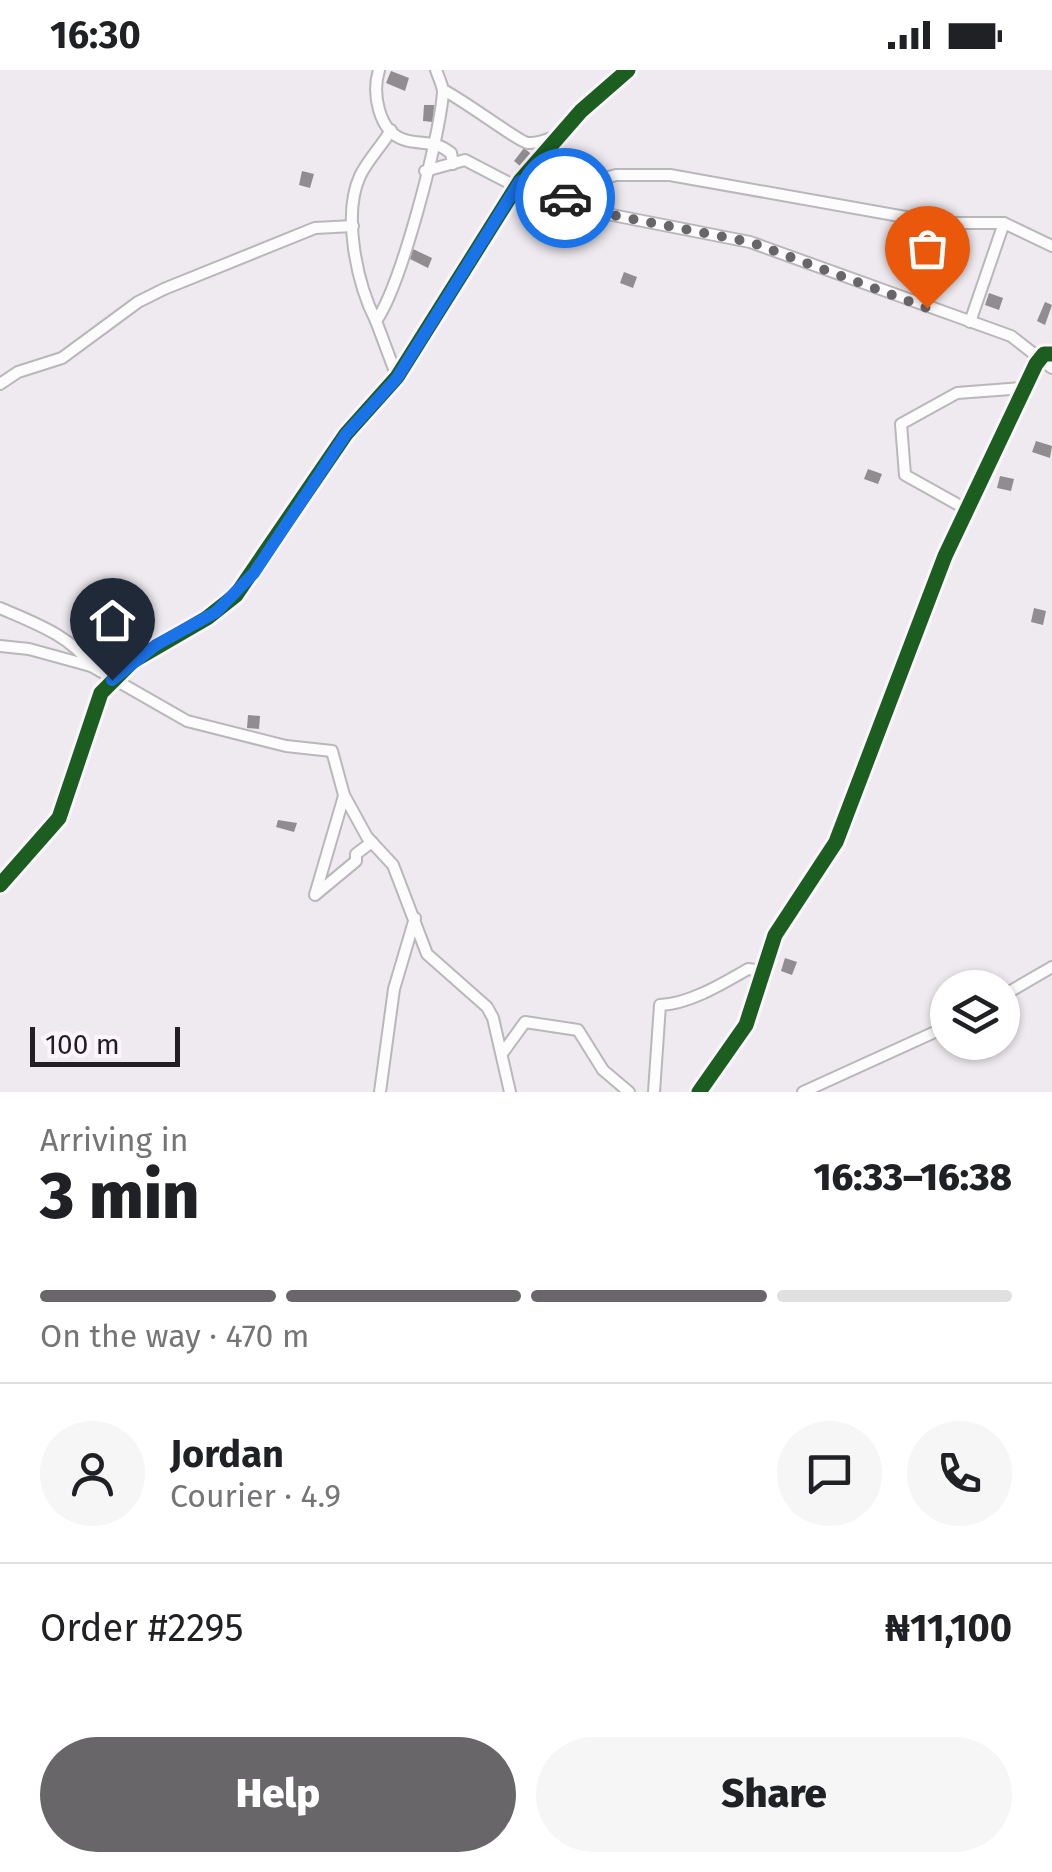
<!DOCTYPE html>
<meta charset="utf-8">
<style>
:root{--surface:#fff;--page:#f6f6f6;--text:#202124;--muted:#757577;--line:#e0e0e0;--accent:#69666a}
body{margin:0;font-family:"Fira Sans",sans-serif;background:var(--page);color:var(--text);height:100vh;display:flex;flex-direction:column;font-size:38px;white-space:nowrap}
*{box-sizing:border-box;margin:0}
p{font-size:32px;color:var(--muted)}
.icon{flex:none;width:55px;height:55px;fill:none;stroke:currentColor;stroke-width:2;stroke-linecap:round;stroke-linejoin:round}
.map{position:relative;height:1022px;overflow:hidden}
.drawer{display:flex;flex-direction:column;background:var(--surface);flex:1}
.drawer>*{flex:none}
.buttons{position:absolute;left:930px;top:900px;display:grid;gap:20px}
.buttons a{display:grid;place-items:center;width:90px;height:90px;border-radius:50%;background:var(--surface);box-shadow:0 2px 8px #0004;font-size:50px}
.scale{position:absolute;left:30px;bottom:25px;width:150px;box-sizing:border-box;padding-left:10px;border:5px solid #221f23;border-top:0;font-size:28px;line-height:35px;white-space:nowrap;color:#221f23;-webkit-text-stroke:8px #fcf5fe;paint-order:stroke}
.pin{position:absolute;display:grid;place-items:center;width:85px;height:85px;color:#fff;margin:-102px -42px;border-radius:50% 50% 50% 0;rotate:-45deg;box-shadow:0 0 10px #0007}
.pin .icon{rotate:45deg}
.courier{position:absolute;display:grid;place-items:center;width:100px;height:100px;margin:-50px;border:8px solid #1a73e8;border-radius:50%;background:#fff;color:#222;box-shadow:0 2px 12px #0007}
.headline em{font-style:normal;font-weight:800}
.headline div{display:flex;flex-direction:column-reverse}
.headline{display:flex;align-items:center;justify-content:space-between;height:170px;padding:0 40px}
h1{font-size:65px;font-weight:800;line-height:75px}
.bar{display:grid;grid-template-columns:repeat(4,1fr);gap:15px 10px;align-content:center;height:120px;padding:0 40px}
.bar i{height:12px;border-radius:8px;background:var(--line)}
.bar .on{background:var(--accent)}
.bar p{grid-column:span 4}
.line{display:flex;align-items:center;gap:25px;padding:0 40px;border-top:2px solid var(--line)}
.line div{flex:1}
.round{display:grid;place-items:center;flex:none;width:105px;height:105px;border-radius:52px;background:var(--page)}
.primary-button{display:flex;gap:20px;margin-top:auto;padding:20px 40px}
.primary-button a{flex:1;height:115px;border-radius:60px;background:var(--accent);color:#fff;font-size:40px;font-weight:800;line-height:115px;text-align:center}
.primary-button a+a{background:var(--page);color:var(--text)}
.status{display:flex;justify-content:space-between;align-items:center;height:70px;padding:0 50px;background:var(--surface);direction:ltr}
.status svg{height:28px;fill:currentColor}
.map>svg:first-child{display:block}
</style>
<div class="status"><b>16:30</b><svg viewBox="0 0 49 12"><path d="M0 12V9h3v3zM5 12V6h3v6zM10 12V3h3v9zM15 12V0h3v12zM26 1h20v11H26zM47 4h2v5h-2z"/></svg></div>
<div class="map">
<svg width="1052" height="1022" viewBox="0 0 1052 1022">
<rect width="100%" height="100%" fill="#eeeaef"/>
<g fill="#908c8f">
<path d="M391,1l18,7 -4,13 -19,-8z"/>
<path d="M424,35h10l-1,17 -10,-1z"/>
<path d="M524,78l11,9 -10,13 -11,-9z"/>
<path d="M302,101l12,3 -4,14 -11,-3z"/>
<path d="M413,179l19,9 -4,10 -20,-10z"/>
<path d="M624,202l13,5 -4,11 -13,-5z"/>
<path d="M989,223l14,5 -4,12 -14,-5z"/>
<path d="M1045,232l7,3 -7,20 -8,-4z"/>
<path d="M1036,371l16,5 -2,12 -18,-6z"/>
<path d="M868,399l14,5 -4,10 -14,-5z"/>
<path d="M1000,406l14,3 -3,12 -14,-3z"/>
<path d="M1034,538l12,3 -3,14 -12,-3z"/>
<path d="M248,645l12,1 -1,13 -12,-1z"/>
<path d="M278,750l19,3 -3,9 -18,-5z"/>
<path d="M785,888l12,4 -5,13 -11,-4z"/>
</g>
<g fill="none" stroke-linecap="round" stroke-linejoin="round">
<defs>
<g id="street">
<path d="M379,0c-7,23 -1,62 26,70 18,5 30,0 46,13l2,11"/>
<path d="M443,20c18,8 76,52 85,53 10,1 23,-5 32,-8"/>
<path d="M425,101l40,-11 54,28"/>
<path d="M520,111l82,32 148,29 261,94 41,32"/>
<path d="M554,123l62,-18h54l269,48h65l48,23"/>
<path d="M376,251c-19,-37 -34,-106 -16,-145 8,-17 22,-30 31,-46"/>
<path d="M970,252l34,-99"/>
<path d="M397,307l-21,-56c25,-35 64,-184 67,-229 0,-6 -5,-16 -7,-22"/>
<path d="M0,314l18,-12 44,-14 76,-56 26,-13 151,-61 38,-2"/>
<path d="M966,439l-61,-34 -4,-51 56,-31 66,-5"/>
<path d="M0,538c32,14 72,28 91,58l96,55 99,25 46,5 12,44 23,42 26,28 34,89 60,53 6,11 17,74"/>
<path d="M0,576l29,3 62,17"/>
<path d="M344,726l-29,99 41,-34v-7l16,-12"/>
<path d="M0,815l59,-67 42,-125 32,-32 74,-43 29,-23 110,-161 51,-57 123,-196 61,-70 47,-41"/>
<path d="M1002,926l50,-29"/>
<path d="M504,981l21,-29 53,8 25,40 26,22"/>
<path d="M380,1022l14,-103 21,-71"/>
<path d="M654,1022l6,-87c29,-1 62,-21 88,-36l15,2"/>
<path d="M699,1022l47,-67 29,-90 61,-93 109,-286 91,-192 8,-10h8"/>
<path d="M803,1022l145,-66"/>
</g>
</defs>
<use href="#street" stroke="#bab7bb" stroke-width="14"/>
<use href="#street" stroke="#fcfcfd" stroke-width="10"/>
<defs>
<g id="cycleway">
<path d="M0,815l59,-67 42,-125 32,-32 74,-43 29,-23 110,-161 51,-57 123,-196 61,-70 47,-41"/>
<path d="M699,1022l47,-67 29,-90 61,-93 109,-286 91,-192 8,-10h8"/>
</g>
</defs>
<use href="#cycleway" stroke="#fcf5fe" stroke-width="21"/>
<use href="#cycleway" stroke="#1b5e20" stroke-width="15"/>
</g>
<g fill="none" stroke-linecap="round" stroke-linejoin="round">
<path stroke="#69666a" stroke-width="10" stroke-dasharray="0 18" d="M565,128l37,15 148,29 177,66"/>
<path stroke="#1a73e8" stroke-width="12" d="M112,610l44,-35 60,-33 38,-39 92,-139 51,-56 123,-197 45,17"/>
</g>
</svg>
<div class="buttons">
<a><svg class="icon" aria-label="layers" viewBox="0 0 24 24"><path d="M12 4l9 5-9 5-9-5zM3 14l9 5 9-5"/></svg></a>
</div>
<div class="scale">100 m</div>
<div class="pin" style="left:927px;top:238px;background:#ea580c"><svg class="icon" aria-label="bag" viewBox="0 0 24 24"><path d="M5 8h14l-1 12H6zM9 8a3 3 0 0 1 6 0"/></svg></div>
<div class="pin" style="left:112px;top:610px;background:#1f2937"><svg class="icon" aria-label="home" viewBox="0 0 24 24"><path d="M3 11l9-7 9 7M6 9v11h12V9"/></svg></div>
<div class="courier" style="left:565px;top:128px"><svg class="icon" aria-label="car" viewBox="0 0 24 24"><path d="M5 17H2v-5l4-1 3-4h7l3 4 3 1v5h-3M9 17h6M6 11h13"/><circle cx="7" cy="17" r="2"/><circle cx="17" cy="17" r="2"/></svg></div>
</div>
<section class="drawer">
<div class="headline"><div><h1>3 min</h1><p>Arriving in</p></div><em>16:33–16:38</em></div>
<div class="bar"><i class="on"></i><i class="on"></i><i class="on"></i><i></i><p>On the way · 470 m</p></div>
<div class="line" style="height:180px"><a class="round"><svg class="icon" aria-label="person" viewBox="0 0 24 24"><circle cx="12" cy="8" r="4"/><path d="M4 21q1-7 8-7t8 7"/></svg></a><div><b>Jordan</b><p>Courier · 4.9</p></div><a class="round"><svg class="icon" aria-label="chat" viewBox="0 0 24 24"><path d="M4 5h16v11H9l-5 4z"/></svg></a><a class="round"><svg class="icon" aria-label="phone" viewBox="0 0 24 24"><path d="M5 4h4l2 5-3 2q2 4 5 5l2-3 5 2v4C11 20 4 13 5 4z"/></svg></a></div>
<div class="line" style="height:130px"><div>Order #2295</div><b>₦11,100</b></div>
<div class="primary-button"><a>Help</a><a>Share</a></div>
</section>
